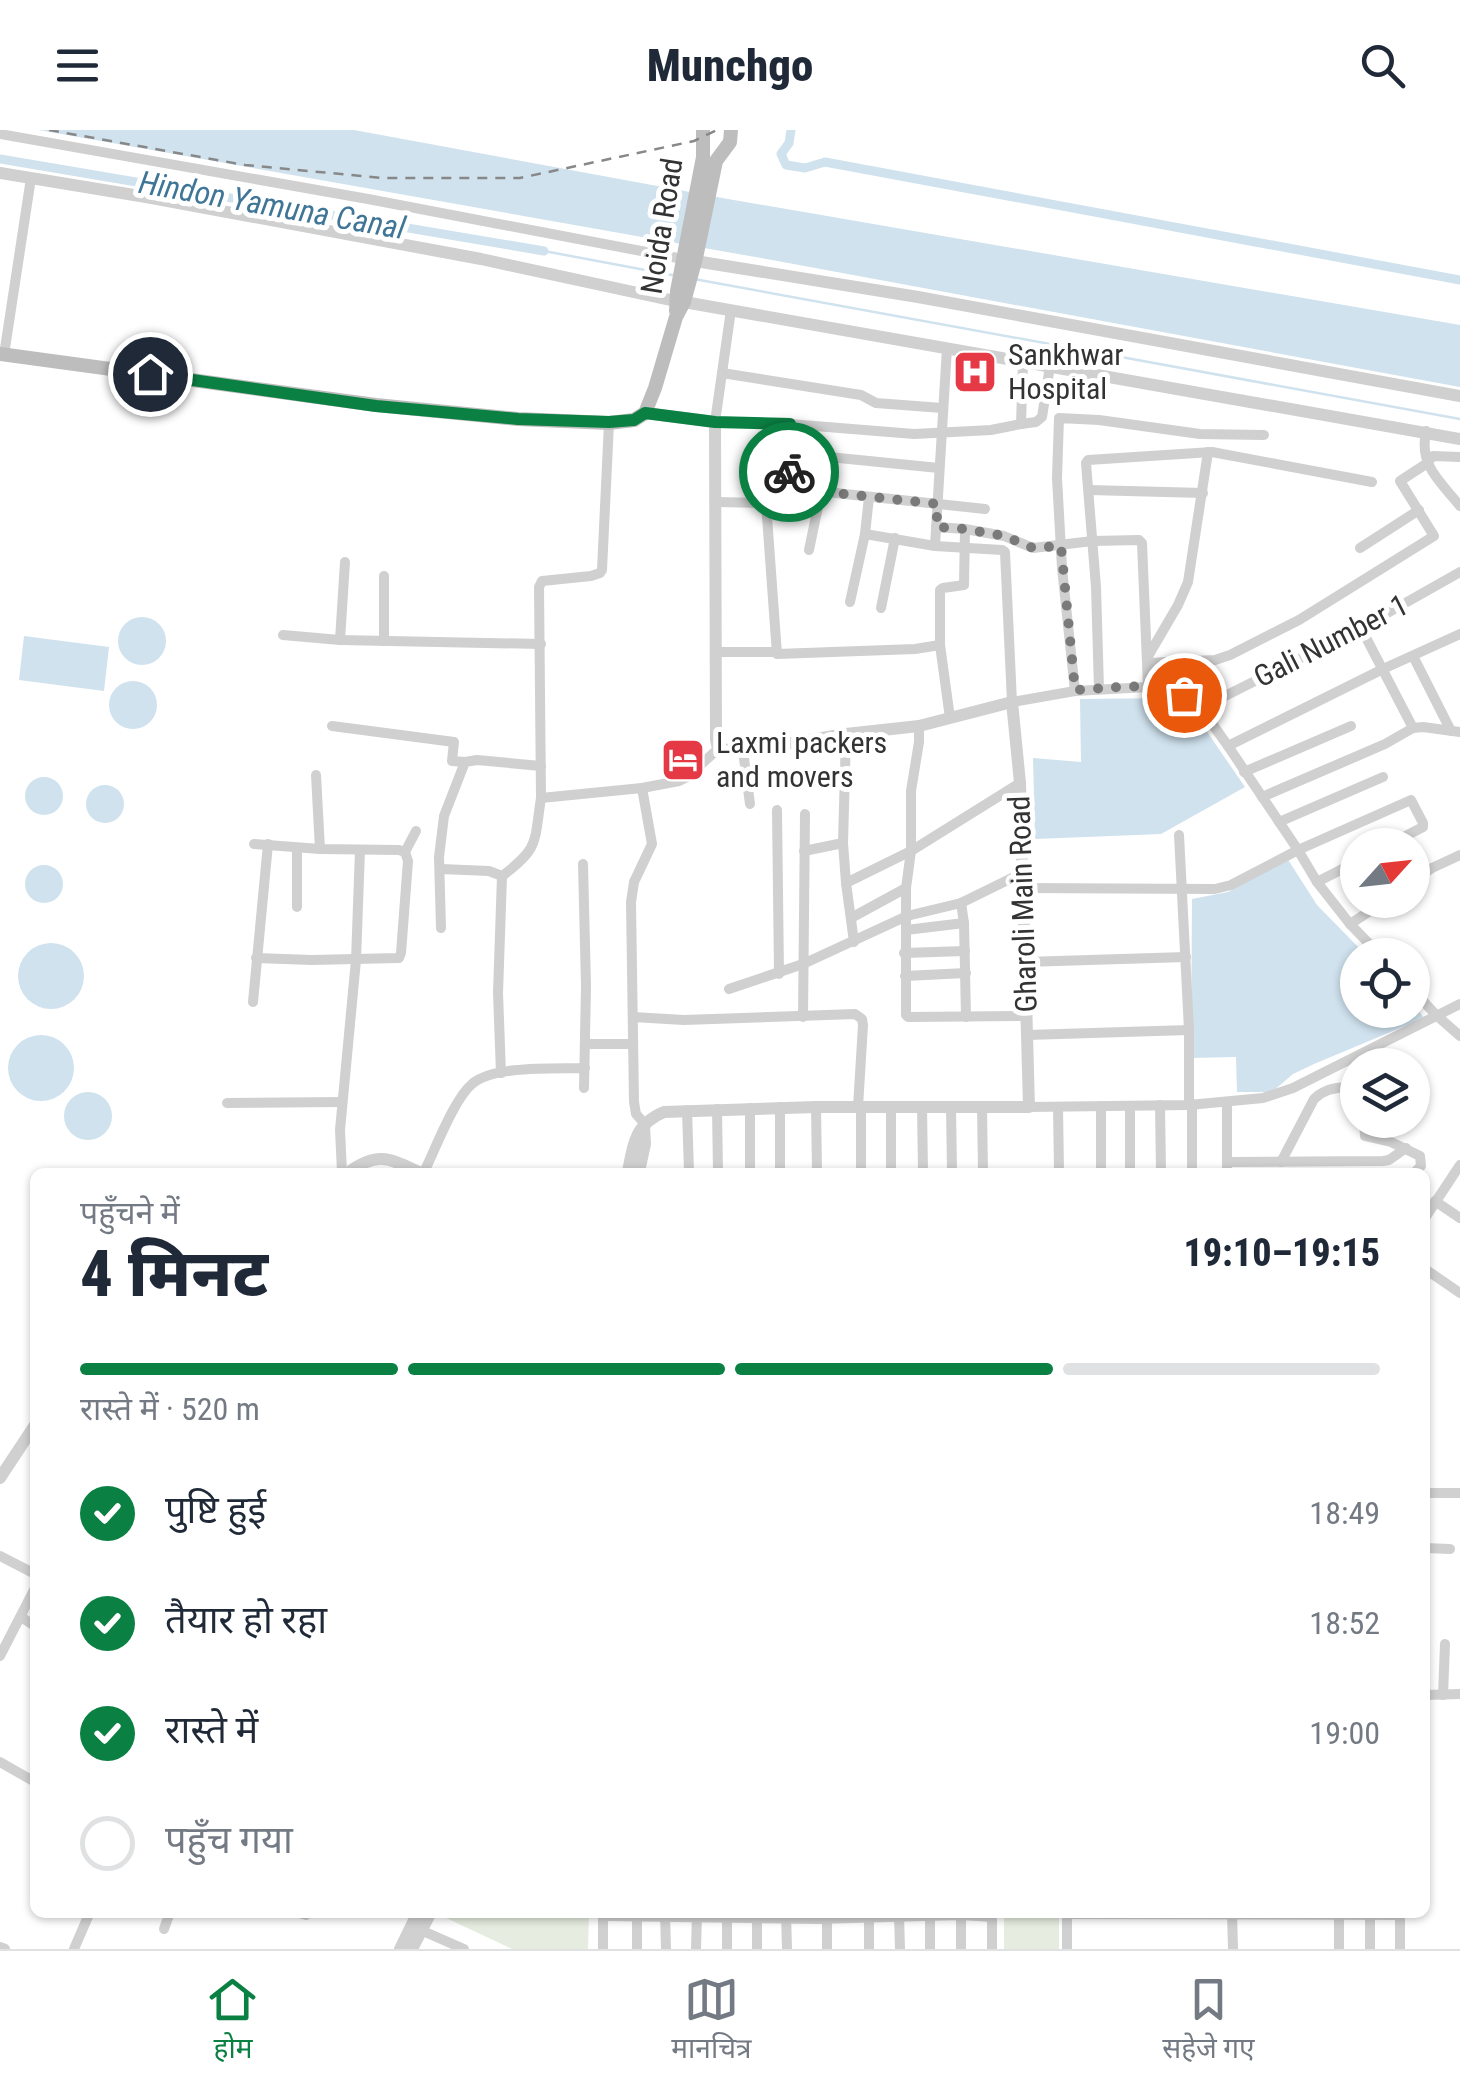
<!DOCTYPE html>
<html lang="hi">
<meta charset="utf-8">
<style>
:root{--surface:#fff;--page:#f6f6f7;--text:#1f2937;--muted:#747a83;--line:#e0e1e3;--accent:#0b8043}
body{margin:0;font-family:"Roboto Condensed","Noto Sans Devanagari",sans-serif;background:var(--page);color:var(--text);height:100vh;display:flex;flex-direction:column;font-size:38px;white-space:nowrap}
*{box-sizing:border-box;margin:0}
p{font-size:32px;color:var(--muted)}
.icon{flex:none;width:55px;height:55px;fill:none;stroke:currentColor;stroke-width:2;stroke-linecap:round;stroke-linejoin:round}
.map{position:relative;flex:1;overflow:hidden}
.panel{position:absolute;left:30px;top:1038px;width:1400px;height:750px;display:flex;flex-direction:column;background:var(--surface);border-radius:15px;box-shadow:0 2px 8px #0004}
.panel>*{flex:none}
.needle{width:65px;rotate:63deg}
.fabs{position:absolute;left:1340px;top:698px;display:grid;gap:20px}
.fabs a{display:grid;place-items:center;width:90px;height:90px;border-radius:50%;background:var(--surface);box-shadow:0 2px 8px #0004;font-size:50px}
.pin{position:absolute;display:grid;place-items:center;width:85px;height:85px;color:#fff;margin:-42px;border:5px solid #fff;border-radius:50%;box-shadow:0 2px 10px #0007}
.courier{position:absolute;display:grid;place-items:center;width:100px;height:100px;margin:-50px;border:8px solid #0b8043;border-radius:50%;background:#fff;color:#222;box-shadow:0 2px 12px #0007}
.overview em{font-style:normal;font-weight:800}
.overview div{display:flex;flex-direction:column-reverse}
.overview{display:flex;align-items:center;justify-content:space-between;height:170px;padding:0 50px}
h1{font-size:65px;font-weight:800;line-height:75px}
.bar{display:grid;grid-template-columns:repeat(4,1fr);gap:15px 10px;align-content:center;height:120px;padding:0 50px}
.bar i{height:12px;border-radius:8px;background:var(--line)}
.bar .on{background:var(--accent)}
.bar p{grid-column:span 4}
ol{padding:0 50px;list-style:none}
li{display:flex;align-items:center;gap:30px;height:110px}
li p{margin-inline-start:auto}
li .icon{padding:10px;border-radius:50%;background:var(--accent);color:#fff;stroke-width:4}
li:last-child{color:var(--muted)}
li i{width:55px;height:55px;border:5px solid var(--line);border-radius:50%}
header{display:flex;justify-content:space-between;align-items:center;height:130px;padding:0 50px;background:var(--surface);font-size:45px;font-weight:800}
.tabs{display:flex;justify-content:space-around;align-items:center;height:140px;border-top:2px solid var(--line);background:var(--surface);font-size:28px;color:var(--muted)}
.tabs a{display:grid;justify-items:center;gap:5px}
.tabs .on{color:var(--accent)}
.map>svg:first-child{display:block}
</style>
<header><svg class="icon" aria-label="menu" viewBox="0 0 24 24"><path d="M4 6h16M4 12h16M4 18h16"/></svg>Munchgo<svg class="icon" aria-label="search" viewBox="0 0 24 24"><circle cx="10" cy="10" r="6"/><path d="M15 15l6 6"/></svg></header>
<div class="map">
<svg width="1460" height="1819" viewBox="0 0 1460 1819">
<rect width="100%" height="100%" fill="#fff"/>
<g fill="#e6ecdf">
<path d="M444,1783h145l-1,36h-76l-70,-33z"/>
<rect x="1004" y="1783" width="55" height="36"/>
</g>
<g fill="#cfe2ee">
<path d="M39,0h315l374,69 732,126v62l-688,-127z"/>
<circle cx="142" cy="511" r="24"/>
<path d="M24,506l85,11 -5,44 -85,-11z"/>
<circle cx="133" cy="575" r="24"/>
<path d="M1167,568l16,5 9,7 53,77 -84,47 -126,5 -2,-81 48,4 -1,-63z"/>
<circle cx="44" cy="666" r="19"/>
<circle cx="105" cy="674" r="19"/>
<path d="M1287,728l30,47 49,50h-8v55h54l1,-7 11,15 -110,46 -21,10 -21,18h-35l-1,-35 -45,1 1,-159 36,-7z"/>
<circle cx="44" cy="754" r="19"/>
<circle cx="51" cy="846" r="33"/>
<circle cx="41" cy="938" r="33"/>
<circle cx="88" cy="986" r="24"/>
</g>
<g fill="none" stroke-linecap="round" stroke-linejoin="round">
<g stroke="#cfe2ee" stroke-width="2.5">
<path d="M544,121l128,24"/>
<path d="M694,149l766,140"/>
</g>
<g stroke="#cfe2ee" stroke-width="9">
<path d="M791,0l-2,13 -8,11 5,11 19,3 20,-6 635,118"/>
<path d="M0,29l544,92"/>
</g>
<g stroke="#d0d0d0" stroke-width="10">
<path d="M0,4l368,65 315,60"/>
<path d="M731,180l-16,112 75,2 124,10 77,-4 30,-6 2,-62"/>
<path d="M4,225l27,-177"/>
<path d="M722,243l139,22 15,8 66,5"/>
<path d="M1021,294l15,-2 6,-5 8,-51"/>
<path d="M1426,301c-7,35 13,49 34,75"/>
<path d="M789,323l150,15"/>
<path d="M789,358l1,-64"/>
<path d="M1089,360l114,3"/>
<path d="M716,372l50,1 11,151 138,-5 25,-4 10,73"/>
<path d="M766,373l13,-11 10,-4 196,21"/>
<path d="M936,397l29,2 39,7 29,12 60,-7 46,-1 3,3 6,144"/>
<path d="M865,404l70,12 67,4 3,2 7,150 63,-11 73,-4 28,4 18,11 7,6 27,38 70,104 19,32 33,42 30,31"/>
<path d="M935,416l12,-198"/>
<path d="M1360,418l59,-38"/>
<path d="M809,420l12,-58"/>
<path d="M850,472l15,-68 4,-37"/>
<path d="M881,478l14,-70"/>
<path d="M1361,498l52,100"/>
<path d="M283,505l57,5 201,4"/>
<path d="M340,510l5,-78"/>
<path d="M384,511v-65"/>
<path d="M940,515v-55l3,-2 21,-3 1,-56"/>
<path d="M716,522h60"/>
<path d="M1413,526l38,75"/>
<path d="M1147,528l31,-53 10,-23 20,-130"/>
<path d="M1147,533l68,-3 15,-5 69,-35 135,-84 -34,-55 26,-17 7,-8 27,1"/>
<path d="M1099,559l-3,-102 -10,-124 2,-3 124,-8 160,30"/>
<path d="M1075,561l-13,-123 -5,-90 2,-60 40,2 101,14 64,1"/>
<path d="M1201,578l160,-80 99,-56"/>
<path d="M332,596l122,16 -2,19 13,1"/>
<path d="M919,596v16l-8,49v60l-5,37v127l2,2 118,-1"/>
<path d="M846,604l-3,109 3,40 8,59"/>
<path d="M1228,616l155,-77 77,-35"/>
<path d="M743,621l7,53"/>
<path d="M1244,642l107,-46"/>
<path d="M316,645l4,74"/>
<path d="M642,658l10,56 -18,38 -3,20 3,200 2,12 8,9"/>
<path d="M1262,667l123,-53 28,-16 10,-1 37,5"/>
<path d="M541,668l-2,-211 3,-6 49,-5 9,-3 2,-3 7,-147"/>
<path d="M777,680l2,164"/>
<path d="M1279,692l104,-45"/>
<path d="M1179,705l10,195v75"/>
<path d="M254,714l66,5 79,1 6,2 3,9 -7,92 -2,5 -87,2 -56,-2"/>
<path d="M297,718v59"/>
<path d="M804,721l39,-8"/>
<path d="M405,722l11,-21"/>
<path d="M583,734l3,122 -2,102"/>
<path d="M441,739l48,2 13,5 -4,117 3,80"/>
<path d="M502,746c38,-28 32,-34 39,-78l101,-10 37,-7 8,-4 31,-28"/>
<path d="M1317,752l41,-21"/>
<path d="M1412,752l20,-14 28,-13"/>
<path d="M846,753l65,-32 109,-68"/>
<path d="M1022,758l193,1 16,-4 67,-35 113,-50 12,23v4l-35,18"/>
<path d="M961,773l3,20 2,94"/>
<path d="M851,788l55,-30"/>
<path d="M1350,794l37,-24"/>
<path d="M441,798l-2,-71 5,-41 21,-54 12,-2 64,6"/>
<path d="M906,800l58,-7"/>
<path d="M904,823l61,-2"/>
<path d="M1025,832l161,-5"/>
<path d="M905,846l61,-3"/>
<path d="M729,859l74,-25 104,-48 54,-13 61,-30"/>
<path d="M1412,859l24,26 24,21"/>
<path d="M253,872l15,-158"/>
<path d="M633,887l51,3 171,-6 7,5 1,6 -5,82"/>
<path d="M803,887l2,-203"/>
<path d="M1027,905l162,-5"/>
<path d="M586,914h47"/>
<path d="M227,973l115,-1"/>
<path d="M1227,973v69"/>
<path d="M1192,974v68"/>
<path d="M1160,975l1,67"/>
<path d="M1101,976v66"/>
<path d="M1130,976v66"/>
<path d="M816,977l1,65"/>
<path d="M861,977v65"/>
<path d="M891,977v65"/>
<path d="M922,977l1,65"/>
<path d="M951,977l1,65"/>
<path d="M982,977l1,65"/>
<path d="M1029,977l160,-2 74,-7 30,-10 167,-84"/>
<path d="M1058,977l1,65"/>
<path d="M750,978v64"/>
<path d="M717,979l1,63"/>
<path d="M687,980l2,62"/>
<path d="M1364,990l1,16 26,6 29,14 1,10 -6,6"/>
<path d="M1227,1032l156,-1 6,-1 17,-12"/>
<path d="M1281,1032l33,-63c11,-11 28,-13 44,-11"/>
<path d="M342,1042l-2,-42 16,-170 4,-110"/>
<path d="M424,1042c11,-22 30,-73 48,-88 22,-19 84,-15 113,-16"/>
<path d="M780,1042v-65"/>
<path d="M1435,1071l25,17"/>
<path d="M1425,1088l35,-53"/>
<path d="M1425,1139l35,24"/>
<path d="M1425,1363h35"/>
<path d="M1425,1418l25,1"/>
<path d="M0,1426l35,18"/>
<path d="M21,1487l14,9"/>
<path d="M0,1526l35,-68"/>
<path d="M1425,1565l35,-1"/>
<path d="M1443,1565l2,-51"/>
<path d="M0,1632l35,20"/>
<path d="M296,1782l10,3 3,-3"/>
<path d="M961,1782v37"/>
<path d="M1067,1782v37"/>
<path d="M1232,1782l1,37"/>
<path d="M1339,1782v37"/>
<path d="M1370,1782v37"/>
<path d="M1400,1782v37"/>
<path d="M603,1783v36"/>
<path d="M637,1783v36"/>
<path d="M665,1783l1,36"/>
<path d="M786,1783l1,36"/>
<path d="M827,1783v36"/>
<path d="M992,1783v36"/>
<path d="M1067,1784l333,1"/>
<path d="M757,1785v34"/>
<path d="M869,1785v34"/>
<path d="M899,1785l1,34"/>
<path d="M603,1786l215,3 143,-4 31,2"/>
<path d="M416,1798l48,21"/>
<path d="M164,1799l6,-17"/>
<path d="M0,1817l5,2"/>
<path d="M74,1819l16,-37"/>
<path d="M696,1819l1,-36"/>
<path d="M727,1819v-36"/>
<path d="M930,1819v-37"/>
</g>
<g stroke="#d0d0d0" stroke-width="12">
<path d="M0,43l146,24 335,62 194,42"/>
<path d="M689,130l229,37 542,99"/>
<path d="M684,172l776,137"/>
<path d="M349,1042c29,-21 41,-13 70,0"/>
<path d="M628,1042c5,-28 7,-48 36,-60l152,-5h213l-9,-324 -8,-81 -93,24 -73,8 -103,17 -25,-2 -2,-9 -1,-318 -70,-9"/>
<path d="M639,1042l6,-28 -1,-18"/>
<path d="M0,1348l35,-53"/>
<path d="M400,1819l18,-37"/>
<path d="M412,1819l19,-37"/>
</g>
<g stroke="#bdbdbd" stroke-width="14">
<path d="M676,181l1,-20 26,-134v-27"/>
<path d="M0,224l376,51 142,14 91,4 25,-3 11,-7 10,-25 21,-71 8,-15 12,-44 20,-97 14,-19 1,-12"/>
</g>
<path stroke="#888" stroke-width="2.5" stroke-dasharray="10 8" stroke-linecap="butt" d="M49,0l196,35 138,13h137l174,-37 23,-11"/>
</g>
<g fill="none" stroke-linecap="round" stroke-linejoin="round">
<path stroke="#7a7a7a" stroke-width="10" stroke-dasharray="0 18" d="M789,342l-1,16 150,16 -2,23 29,2 39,7 29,12 28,-2 14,144c32,-1 80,-10 109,5"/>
<path stroke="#0b8043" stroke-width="12" d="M150,244l226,32 142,13 91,3 25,-2 11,-7 70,9 75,2 -1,48"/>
</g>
<defs>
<symbol id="hospital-square" viewBox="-11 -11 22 22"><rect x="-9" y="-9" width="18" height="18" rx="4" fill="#e63946" stroke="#fff"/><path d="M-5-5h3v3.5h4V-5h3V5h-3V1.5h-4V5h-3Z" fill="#fff"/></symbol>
<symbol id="hotel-square" viewBox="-11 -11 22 22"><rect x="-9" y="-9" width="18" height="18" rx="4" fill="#e63946" stroke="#fff"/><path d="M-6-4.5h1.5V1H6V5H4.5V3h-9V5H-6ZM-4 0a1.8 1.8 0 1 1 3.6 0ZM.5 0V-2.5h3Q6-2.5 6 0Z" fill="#fff"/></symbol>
</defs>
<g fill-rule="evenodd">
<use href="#hospital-square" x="950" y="217" width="50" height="50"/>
<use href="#hotel-square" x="658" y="605" width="50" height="50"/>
</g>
<g text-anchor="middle" stroke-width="10" stroke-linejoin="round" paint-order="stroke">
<g font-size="30" fill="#333" stroke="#fff">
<text transform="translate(662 96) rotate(-81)" y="10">Noida Road</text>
<text transform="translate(1331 511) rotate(-27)" y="10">Gali Number 1</text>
<text transform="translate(1023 774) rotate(-92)" y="10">Gharoli Main Road</text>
</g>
<g font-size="30" fill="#333" stroke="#fff" text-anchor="start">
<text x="1008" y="235">Sankhwar<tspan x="1008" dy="34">Hospital</tspan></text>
<text x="716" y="623">Laxmi packers<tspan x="716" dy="34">and movers</tspan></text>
</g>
<g font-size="32" font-style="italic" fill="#3f7597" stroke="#fff">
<text transform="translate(272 75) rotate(10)" y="11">Hindon Yamuna Canal</text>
</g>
</g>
</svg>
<div class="fabs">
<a><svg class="needle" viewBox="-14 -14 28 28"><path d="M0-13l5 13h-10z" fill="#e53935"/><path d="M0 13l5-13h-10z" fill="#747a83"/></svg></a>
<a><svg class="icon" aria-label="locate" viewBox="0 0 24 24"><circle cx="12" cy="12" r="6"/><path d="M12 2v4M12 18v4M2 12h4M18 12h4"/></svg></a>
<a><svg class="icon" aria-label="layers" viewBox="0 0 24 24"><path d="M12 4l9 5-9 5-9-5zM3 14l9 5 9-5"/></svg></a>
</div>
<div class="pin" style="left:1184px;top:565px;background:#ea580c"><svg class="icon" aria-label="bag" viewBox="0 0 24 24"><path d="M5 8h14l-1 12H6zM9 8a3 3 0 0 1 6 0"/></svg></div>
<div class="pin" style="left:150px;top:244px;background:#1f2937"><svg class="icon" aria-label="home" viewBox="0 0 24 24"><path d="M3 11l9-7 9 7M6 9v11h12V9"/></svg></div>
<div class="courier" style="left:789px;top:342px"><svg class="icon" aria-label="bike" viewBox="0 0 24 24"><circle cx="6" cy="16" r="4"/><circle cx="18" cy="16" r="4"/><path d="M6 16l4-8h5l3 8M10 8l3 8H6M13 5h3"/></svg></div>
<section class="panel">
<div class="overview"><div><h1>4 मिनट</h1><p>पहुँचने में</p></div><em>19:10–19:15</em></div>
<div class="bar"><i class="on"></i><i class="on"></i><i class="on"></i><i></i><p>रास्ते में · 520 m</p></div>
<ol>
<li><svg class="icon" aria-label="check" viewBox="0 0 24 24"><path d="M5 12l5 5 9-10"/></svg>पुष्टि हुई<p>18:49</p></li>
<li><svg class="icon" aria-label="check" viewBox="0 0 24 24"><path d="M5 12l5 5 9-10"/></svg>तैयार हो रहा<p>18:52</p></li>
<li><svg class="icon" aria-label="check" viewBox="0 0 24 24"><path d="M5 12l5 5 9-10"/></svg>रास्ते में<p>19:00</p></li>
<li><i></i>पहुँच गया</li>
</ol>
</section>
</div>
<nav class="tabs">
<a class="on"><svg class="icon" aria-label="home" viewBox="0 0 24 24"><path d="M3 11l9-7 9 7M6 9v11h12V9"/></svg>होम</a>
<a><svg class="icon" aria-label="map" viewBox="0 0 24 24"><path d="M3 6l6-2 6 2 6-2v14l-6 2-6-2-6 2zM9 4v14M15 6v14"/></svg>मानचित्र</a>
<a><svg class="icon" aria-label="saved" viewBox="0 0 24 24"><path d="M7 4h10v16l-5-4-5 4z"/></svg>सहेजे गए</a>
</nav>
